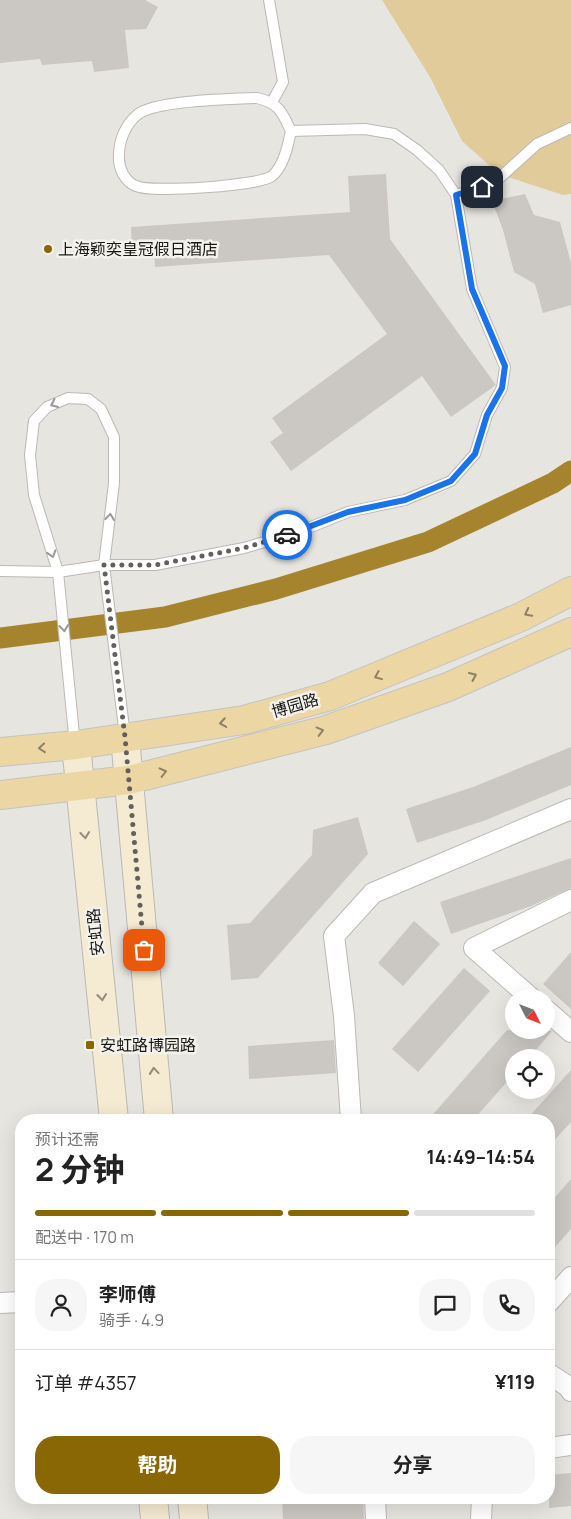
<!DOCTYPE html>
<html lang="zh">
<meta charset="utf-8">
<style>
:root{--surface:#fff;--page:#f6f6f6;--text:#222;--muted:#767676;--line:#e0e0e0;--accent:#896704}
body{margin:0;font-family:Manrope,"Noto Sans SC",sans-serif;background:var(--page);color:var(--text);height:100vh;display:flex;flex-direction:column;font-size:19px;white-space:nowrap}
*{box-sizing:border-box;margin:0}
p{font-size:16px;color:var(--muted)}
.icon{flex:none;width:28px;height:28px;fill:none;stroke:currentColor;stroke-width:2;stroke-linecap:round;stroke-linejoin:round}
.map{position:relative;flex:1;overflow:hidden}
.drawer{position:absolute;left:15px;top:1114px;width:540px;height:390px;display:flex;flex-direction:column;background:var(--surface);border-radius:20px;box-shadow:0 5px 20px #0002}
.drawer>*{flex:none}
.needle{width:32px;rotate:132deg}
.tools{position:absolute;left:505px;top:989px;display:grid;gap:10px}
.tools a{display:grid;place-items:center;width:50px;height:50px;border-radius:50%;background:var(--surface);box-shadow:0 5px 20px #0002;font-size:25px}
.pin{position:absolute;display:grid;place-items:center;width:42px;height:42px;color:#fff;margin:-21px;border-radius:10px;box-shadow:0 2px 8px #0006}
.courier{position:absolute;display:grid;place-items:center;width:50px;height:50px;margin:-25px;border:4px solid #1a73e8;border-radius:50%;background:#fff;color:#222;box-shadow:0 1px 6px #0007}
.head em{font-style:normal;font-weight:700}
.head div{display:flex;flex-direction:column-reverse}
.head{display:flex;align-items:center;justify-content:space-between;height:85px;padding:0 20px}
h1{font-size:32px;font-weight:700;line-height:38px}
.bar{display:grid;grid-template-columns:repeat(4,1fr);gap:8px 5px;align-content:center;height:60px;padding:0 20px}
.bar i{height:6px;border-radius:4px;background:var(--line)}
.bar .selected{background:var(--accent)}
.bar p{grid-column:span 4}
.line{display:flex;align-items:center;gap:12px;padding:0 20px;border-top:1px solid var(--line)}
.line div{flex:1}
.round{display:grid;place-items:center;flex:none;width:52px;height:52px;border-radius:20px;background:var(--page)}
.cta{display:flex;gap:10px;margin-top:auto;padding:10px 20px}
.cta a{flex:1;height:58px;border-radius:20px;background:var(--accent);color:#fff;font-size:20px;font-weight:700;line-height:58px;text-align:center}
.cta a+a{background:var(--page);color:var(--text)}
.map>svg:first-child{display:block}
</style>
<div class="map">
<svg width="571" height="1519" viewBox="0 0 571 1519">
<rect width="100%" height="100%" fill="#e7e5e0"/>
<path fill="#e2cb9b" d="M382,0h189v194l-8,1 -64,-21 -37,-33 -32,-64z"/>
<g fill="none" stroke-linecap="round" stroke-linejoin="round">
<path stroke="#a6832d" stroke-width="21" d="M0,638l165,-21 111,-28 152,-47 125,-59 18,-12"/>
</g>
<g fill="#cbc8c4">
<path d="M0,0h145l13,7 -12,22 -21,1 4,38 -35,4 -2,-11 -50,4 -2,-6 -40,4z"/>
<path d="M386,174l4,65 106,146 -45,32 -29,-41 -131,95 -21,-29 13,-9 -11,-15 115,-84 -58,-79 -174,12 -1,-19 -22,2 -1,-23 219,-15 -2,-36z"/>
<path d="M525,194l9,21 26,7 11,41v42l-28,8 -8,-29 -21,-12 -11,-42 -11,-29z"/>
<path d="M571,747v38l-85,35 -69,23 -11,-34 67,-22z"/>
<path d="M358,817l10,37 -110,124 -27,2 -4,-55 23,-2 62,-68 1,-25z"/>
<path d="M571,858v30l-40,18 -80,28 -11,-32z"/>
<path d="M414,921l26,23 -37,42 -25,-23z"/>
<path d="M571,952v57l-28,-25z"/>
<path d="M464,968l26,23 -72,81 -26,-23z"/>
<path d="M507,1030l45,1 -23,27h-15v16l-41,46h-45z"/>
<path d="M334,1040l2,33 -87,6 -1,-33z"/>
<path d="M571,1070v52l-22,24v-26h-23z"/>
<path d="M571,1179v50l-22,25v-50z"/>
<path d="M571,1473v33l-22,2v-33z"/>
<path d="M282,1498h81l1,21h-81z"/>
</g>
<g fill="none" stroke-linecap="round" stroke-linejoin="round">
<defs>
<g id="lane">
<path d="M269,0l14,82 -11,20"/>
<path d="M257,98c22,5 25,14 34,33 -3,14 -7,35 -19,45 -13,10 -120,17 -136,10 -11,-4 -18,-18 -17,-31 0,-14 6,-30 18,-40 17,-15 96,-16 120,-17z"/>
<path d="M456,195l38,-12 43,-39 34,-16"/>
<path d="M0,571l58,1 46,-7h51l89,-17 57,-17 47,-19 57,-12 46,-19 24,-27 12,-39 15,-27 3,-21 -33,-78 -16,-94 -17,-25 -22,-20 -23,-16 -29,-5 -74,2"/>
<path d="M75,745l-17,-173 -24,-77 -4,-40 4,-34 13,-14 21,-9 20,1 13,10 13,28v46l-10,82 21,171"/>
</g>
<g id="street">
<path d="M531,998l-57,-50 97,-48"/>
<path d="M546,1010l25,22"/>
<path d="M351,1120l-7,-104 -10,-80 39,-43 198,-84"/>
<path d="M549,1302l22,-25"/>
<path d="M0,1303l21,-1"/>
<path d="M549,1374l20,13 2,4"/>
<path d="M549,1448l22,-3"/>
<path d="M375,1498l1,21"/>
<path d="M481,1519l1,-21"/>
</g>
<g id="secondary">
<path d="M125,737l34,383"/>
<path d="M76,745l38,375"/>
<path d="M153,1498l2,21"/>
<path d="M192,1498l2,21"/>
</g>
<g id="primary">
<path d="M0,752l76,-7 168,-25 86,-24 191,-79 50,-26"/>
<path d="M0,795l129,-15 197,-50 122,-43 123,-55"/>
</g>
</defs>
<use href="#lane" stroke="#bcb9b5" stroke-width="12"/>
<use href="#street" stroke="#bcb9b5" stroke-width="22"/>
<use href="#secondary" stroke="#bcb9b5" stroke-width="30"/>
<use href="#primary" stroke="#c3c3c3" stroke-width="30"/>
<use href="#lane" stroke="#fff" stroke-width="10"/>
<use href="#street" stroke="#fff" stroke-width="20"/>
<use href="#secondary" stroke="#f5ead2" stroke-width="28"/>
<use href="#primary" stroke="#ecd6a4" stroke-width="28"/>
</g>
<defs><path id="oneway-chevron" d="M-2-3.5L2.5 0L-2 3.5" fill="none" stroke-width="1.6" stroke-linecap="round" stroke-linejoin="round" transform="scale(1.25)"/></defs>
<g stroke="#989897">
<use href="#oneway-chevron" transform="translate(54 404) rotate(156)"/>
<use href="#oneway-chevron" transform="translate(110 517) rotate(-83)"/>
<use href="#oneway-chevron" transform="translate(52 554) rotate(73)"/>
<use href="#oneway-chevron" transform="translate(64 628) rotate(84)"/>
</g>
<g stroke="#8e8165">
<use href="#oneway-chevron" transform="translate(528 613) rotate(153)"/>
<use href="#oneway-chevron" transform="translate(378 676) rotate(158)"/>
<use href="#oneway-chevron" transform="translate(473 676) rotate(-24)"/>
<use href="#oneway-chevron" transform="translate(223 723) rotate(171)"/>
<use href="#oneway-chevron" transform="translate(320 731) rotate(-15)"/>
<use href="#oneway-chevron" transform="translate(42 748) rotate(175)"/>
<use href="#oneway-chevron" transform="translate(163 772) rotate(-14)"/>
</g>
<g stroke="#928c7e">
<use href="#oneway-chevron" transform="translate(85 835) rotate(84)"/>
<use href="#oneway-chevron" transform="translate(102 997) rotate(84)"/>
<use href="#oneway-chevron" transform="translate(154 1071) rotate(-95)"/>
</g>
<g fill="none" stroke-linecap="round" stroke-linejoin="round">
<path stroke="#62605d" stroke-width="5" stroke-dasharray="0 9" d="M144,950l-19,-213 -21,-172h51l89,-17 43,-13"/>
<path stroke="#1a73e8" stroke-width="6" d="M287,535l61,-23 57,-12 46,-19 24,-27 12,-39 15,-27 3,-22 -33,-77 -16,-94 26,-8"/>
</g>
<g fill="#896704" stroke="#f4f2ed" stroke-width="2">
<circle cx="48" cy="249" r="5"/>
<rect x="85" y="1040" width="10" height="10" rx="2.5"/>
</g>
<g text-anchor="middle" stroke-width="5" stroke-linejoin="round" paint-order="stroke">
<g font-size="16" fill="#1a1917" stroke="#f4f2ed" text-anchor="start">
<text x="58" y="255">上海颖奕皇冠假日酒店</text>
<text x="100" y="1051">安虹路博园路</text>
</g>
<g font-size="16" fill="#1a1917" stroke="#f4f2ed">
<text transform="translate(295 705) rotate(-16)" y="6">博园路</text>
<text transform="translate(95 932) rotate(-96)" y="6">安虹路</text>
</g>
</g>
</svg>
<div class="tools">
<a><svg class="needle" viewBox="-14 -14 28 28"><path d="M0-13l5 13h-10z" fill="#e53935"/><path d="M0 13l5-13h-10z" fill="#767676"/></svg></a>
<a><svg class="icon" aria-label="locate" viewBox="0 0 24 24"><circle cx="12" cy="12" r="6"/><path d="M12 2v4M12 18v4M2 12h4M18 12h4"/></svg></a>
</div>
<div class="pin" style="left:144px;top:950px;background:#ea580c"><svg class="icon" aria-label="bag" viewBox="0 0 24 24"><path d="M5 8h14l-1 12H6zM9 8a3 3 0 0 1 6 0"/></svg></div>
<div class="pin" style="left:482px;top:187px;background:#1f2937"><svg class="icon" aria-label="home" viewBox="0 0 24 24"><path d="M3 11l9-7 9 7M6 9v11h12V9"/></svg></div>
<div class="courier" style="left:287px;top:535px"><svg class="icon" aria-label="car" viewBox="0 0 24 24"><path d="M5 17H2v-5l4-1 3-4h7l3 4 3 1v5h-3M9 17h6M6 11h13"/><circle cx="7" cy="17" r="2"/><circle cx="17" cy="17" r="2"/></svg></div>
<section class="drawer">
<div class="head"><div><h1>2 分钟</h1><p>预计还需</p></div><em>14:49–14:54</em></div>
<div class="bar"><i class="selected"></i><i class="selected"></i><i class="selected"></i><i></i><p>配送中 · 170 m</p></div>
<div class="line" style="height:90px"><a class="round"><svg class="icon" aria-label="person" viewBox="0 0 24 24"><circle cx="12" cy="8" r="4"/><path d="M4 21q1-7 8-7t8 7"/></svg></a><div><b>李师傅</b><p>骑手 · 4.9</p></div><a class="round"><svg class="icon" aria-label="chat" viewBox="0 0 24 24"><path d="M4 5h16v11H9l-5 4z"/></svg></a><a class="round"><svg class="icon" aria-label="phone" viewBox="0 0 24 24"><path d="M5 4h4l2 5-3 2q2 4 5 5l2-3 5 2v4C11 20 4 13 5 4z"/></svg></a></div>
<div class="line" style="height:65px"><div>订单 #4357</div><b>¥119</b></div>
<div class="cta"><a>帮助</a><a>分享</a></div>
</section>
</div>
